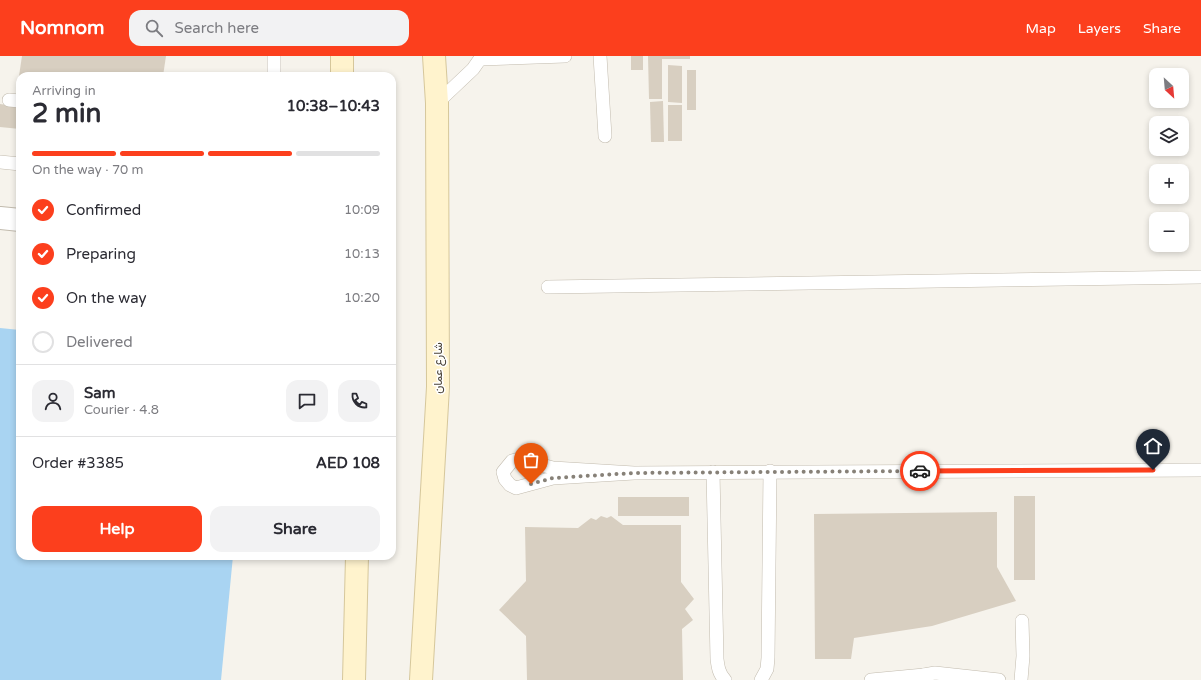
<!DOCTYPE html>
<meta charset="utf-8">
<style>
:root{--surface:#fff;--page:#f2f2f3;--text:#2b2b33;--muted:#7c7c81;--line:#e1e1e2;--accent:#fc3f1d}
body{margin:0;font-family:"Varela Round",Vazirmatn,sans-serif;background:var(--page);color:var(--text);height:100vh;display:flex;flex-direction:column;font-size:15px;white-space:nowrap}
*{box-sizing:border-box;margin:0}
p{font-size:13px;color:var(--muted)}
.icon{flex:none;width:22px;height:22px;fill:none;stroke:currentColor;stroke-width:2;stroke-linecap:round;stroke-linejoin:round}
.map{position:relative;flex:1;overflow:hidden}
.details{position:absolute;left:16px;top:16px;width:380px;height:488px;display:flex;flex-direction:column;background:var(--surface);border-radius:12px;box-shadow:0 2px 6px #0003}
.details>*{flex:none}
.needle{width:26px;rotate:154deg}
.buttons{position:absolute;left:1149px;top:12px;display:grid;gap:8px}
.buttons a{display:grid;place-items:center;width:40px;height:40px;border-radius:8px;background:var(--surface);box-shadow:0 2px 6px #0003;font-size:20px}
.pin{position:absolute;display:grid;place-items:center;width:34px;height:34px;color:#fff;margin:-41px -17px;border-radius:50% 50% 50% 0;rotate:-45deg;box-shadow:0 0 4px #0007}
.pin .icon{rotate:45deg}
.courier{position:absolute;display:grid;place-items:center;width:40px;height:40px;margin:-20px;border:3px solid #fc3f1d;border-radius:50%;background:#fff;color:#222;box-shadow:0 1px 5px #0007}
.headline em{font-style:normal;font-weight:700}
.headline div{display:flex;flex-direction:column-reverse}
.headline{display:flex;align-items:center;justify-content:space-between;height:68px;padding:0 16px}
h1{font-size:26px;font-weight:700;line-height:30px}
.bar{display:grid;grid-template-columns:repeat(4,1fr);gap:6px 4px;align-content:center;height:48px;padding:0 16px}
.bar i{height:5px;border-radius:3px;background:var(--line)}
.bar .on{background:var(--accent)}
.bar p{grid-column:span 4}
.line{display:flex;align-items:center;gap:10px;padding:0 16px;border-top:1px solid var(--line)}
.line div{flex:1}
.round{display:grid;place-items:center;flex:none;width:42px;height:42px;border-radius:12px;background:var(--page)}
ol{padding:0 16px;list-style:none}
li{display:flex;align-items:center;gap:12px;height:44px}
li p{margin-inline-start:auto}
li .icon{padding:4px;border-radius:50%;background:var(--accent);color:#fff;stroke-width:4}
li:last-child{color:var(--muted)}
li i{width:22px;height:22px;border:2px solid var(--line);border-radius:50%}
.primary-button{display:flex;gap:8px;margin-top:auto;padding:8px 16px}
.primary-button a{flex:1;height:46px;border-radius:12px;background:var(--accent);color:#fff;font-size:16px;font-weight:700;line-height:46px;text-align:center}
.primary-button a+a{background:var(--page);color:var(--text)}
header{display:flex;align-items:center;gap:24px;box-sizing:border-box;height:56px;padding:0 20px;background:var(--accent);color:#fff}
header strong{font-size:19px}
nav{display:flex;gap:22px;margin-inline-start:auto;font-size:14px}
.search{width:280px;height:36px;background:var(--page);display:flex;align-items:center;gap:10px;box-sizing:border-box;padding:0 14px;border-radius:12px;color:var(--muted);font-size:15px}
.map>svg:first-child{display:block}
</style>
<header>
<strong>Nomnom</strong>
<div class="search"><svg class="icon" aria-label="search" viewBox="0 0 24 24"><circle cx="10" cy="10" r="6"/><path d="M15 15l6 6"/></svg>Search here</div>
<nav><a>Map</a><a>Layers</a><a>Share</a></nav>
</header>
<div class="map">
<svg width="1201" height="624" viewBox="0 0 1201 624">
<rect width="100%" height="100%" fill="#f6f3ec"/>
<path fill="#a9d4f2" d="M0,272l20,2v226h213l-12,124h-221z"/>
<g fill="#d8cfc1">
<path d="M22,0h144l-3,20h-144z"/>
<rect x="631" y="0" width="12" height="14"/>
<path d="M648,0h42v3h-28v40h-13z"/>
<path d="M668,9l14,1v37l-14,-1z"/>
<rect x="687" y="14" width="9" height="40"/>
<path d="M663,45l1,41h-13l-1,-40z"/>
<path d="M0,48l20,3v22l-20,-2z"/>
<rect x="668" y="49" width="14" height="36"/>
<rect x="1014" y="440" width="21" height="84"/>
<rect x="618" y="441" width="71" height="19"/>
<path d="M997,456v55l19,34 -84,25 -78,12 -3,21h-36l-1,-145z"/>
<path d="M601,460l6,2 4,-2 12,9h58v57l13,17 -9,10 8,11 -11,9 1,51h-156l-1,-44 -27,-26 27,-29 -1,-54 53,1 13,-10 5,2z"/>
</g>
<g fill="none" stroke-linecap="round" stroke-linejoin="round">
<defs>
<g id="lane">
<path d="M600,0l5,80"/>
<path d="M481,3l84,-3"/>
<path d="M274,20v-20"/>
<path d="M9,44l11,1"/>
<path d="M437,47l36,-34 9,-13"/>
<path d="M0,106l20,2"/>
<path d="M548,231l653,-10"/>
<path d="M713,416l4,187c1,8 2,15 8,21"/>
<path d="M634,417l-81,-5 -34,-9 -7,2 -9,11 2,7 5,6 6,3 37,-10 81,-5 567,-3"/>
<path d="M761,624l6,-11 1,-11 2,-187"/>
<path d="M871,624l53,-5"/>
<path d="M924,624v-5l11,-2 64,7"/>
<path d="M1021,624l2,-24 -1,-35"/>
</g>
<path id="street" d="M0,162l20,2"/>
<g id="secondary">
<path d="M342,20v-20"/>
<path d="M354,624l3,-124"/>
<path d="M421,624l17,-293 -1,-284 -3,-47"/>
</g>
</defs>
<use href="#lane" stroke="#c2bbae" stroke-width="14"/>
<use href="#street" stroke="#c2bbae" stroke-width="24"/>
<use href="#secondary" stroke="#d6c79b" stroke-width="24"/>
<use href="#lane" stroke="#fff" stroke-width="13"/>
<use href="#street" stroke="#fff" stroke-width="22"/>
<use href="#secondary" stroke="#fff3cd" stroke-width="22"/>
</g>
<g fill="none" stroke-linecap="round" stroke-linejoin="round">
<path stroke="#878178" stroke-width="4" stroke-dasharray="0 7.2" d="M531,428l22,-6 81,-5 286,-2"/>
<path stroke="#fc3f1d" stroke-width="5" d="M920,415l233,-1"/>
</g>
<g text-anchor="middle" stroke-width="3" stroke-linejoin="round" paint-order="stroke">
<g font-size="12" fill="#4b4439" stroke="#fff">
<text transform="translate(438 312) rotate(-90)" y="4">شارع عمان</text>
</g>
</g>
</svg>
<div class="buttons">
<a><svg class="needle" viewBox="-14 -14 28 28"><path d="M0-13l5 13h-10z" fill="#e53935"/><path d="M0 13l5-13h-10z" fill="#7c7c81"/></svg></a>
<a><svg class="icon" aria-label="layers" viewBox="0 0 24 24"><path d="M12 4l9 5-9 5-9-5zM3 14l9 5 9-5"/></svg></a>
<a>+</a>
<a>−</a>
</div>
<div class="pin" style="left:531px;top:428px;background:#ea580c"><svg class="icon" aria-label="bag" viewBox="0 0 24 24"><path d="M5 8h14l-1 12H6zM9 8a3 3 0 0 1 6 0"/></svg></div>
<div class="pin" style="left:1153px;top:414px;background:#1f2937"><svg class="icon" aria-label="home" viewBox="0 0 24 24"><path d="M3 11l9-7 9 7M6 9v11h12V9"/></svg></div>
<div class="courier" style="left:920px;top:415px"><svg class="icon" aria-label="car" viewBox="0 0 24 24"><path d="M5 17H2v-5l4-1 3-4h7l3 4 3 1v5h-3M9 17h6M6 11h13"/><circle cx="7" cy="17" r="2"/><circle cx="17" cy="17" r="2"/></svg></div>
<section class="details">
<div class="headline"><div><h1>2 min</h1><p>Arriving in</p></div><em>10:38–10:43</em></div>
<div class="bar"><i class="on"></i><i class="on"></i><i class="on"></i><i></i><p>On the way · 70 m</p></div>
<ol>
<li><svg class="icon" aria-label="check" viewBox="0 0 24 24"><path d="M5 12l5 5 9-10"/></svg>Confirmed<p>10:09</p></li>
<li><svg class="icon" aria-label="check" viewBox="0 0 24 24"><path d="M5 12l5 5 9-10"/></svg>Preparing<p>10:13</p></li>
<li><svg class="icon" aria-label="check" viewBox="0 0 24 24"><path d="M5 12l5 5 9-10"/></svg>On the way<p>10:20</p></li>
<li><i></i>Delivered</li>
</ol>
<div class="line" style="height:72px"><a class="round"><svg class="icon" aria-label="person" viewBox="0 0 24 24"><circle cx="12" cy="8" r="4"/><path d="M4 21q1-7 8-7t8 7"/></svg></a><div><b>Sam</b><p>Courier · 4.8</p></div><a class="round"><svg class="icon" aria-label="chat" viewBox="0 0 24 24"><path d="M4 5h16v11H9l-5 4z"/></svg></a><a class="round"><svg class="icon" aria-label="phone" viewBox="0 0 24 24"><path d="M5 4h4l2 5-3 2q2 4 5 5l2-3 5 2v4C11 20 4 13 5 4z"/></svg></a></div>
<div class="line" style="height:52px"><div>Order #3385</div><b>AED 108</b></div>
<div class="primary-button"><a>Help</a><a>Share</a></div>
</section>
</div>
